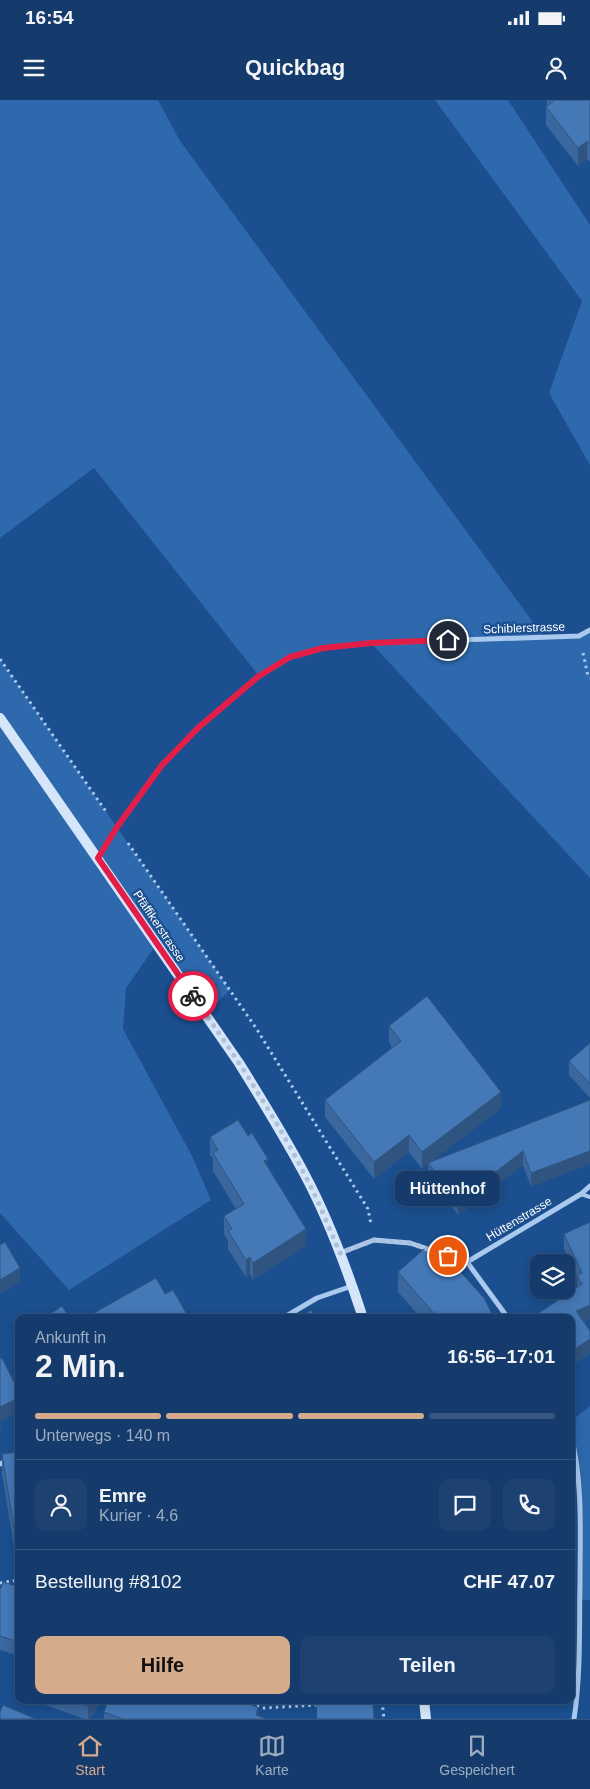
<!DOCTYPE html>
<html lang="de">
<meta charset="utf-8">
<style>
:root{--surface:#143b6b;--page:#1d4271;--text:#f1f3f6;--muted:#9dadc1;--line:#33557e;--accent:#d6ab8b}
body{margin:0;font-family:Helvetica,sans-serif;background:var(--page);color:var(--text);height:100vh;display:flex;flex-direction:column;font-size:19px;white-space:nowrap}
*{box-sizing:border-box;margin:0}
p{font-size:16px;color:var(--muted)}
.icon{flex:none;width:28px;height:28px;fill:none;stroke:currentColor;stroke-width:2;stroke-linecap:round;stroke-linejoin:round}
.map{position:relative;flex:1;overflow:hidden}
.sheet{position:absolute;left:15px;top:1214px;width:560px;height:390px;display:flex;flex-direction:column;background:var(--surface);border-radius:10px;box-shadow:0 2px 12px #0003,0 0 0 1px var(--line)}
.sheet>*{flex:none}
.tools{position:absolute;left:530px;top:1154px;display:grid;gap:10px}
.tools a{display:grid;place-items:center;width:45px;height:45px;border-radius:10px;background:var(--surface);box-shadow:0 2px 12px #0003,0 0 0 1px var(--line);font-size:25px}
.pin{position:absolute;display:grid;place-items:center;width:42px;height:42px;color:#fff;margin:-21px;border:2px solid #fff;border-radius:50%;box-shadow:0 1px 5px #0007}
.courier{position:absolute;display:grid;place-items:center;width:50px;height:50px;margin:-25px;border:4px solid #e11d48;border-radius:50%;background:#fff;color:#222;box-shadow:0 1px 6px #0007}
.bubble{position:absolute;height:35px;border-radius:10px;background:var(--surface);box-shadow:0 2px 12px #0003,0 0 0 1px var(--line);font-size:16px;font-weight:700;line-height:35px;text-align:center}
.head em{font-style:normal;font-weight:700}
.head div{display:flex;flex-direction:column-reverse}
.head{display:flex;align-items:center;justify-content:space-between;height:85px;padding:0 20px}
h1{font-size:32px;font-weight:700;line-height:38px}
.bar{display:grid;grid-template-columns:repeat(4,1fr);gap:8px 5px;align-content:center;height:60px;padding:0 20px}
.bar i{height:6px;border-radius:4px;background:var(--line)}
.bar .on{background:var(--accent)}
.bar p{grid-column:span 4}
.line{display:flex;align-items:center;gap:12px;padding:0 20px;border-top:1px solid var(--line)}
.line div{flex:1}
.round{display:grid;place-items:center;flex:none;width:52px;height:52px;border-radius:10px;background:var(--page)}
.button{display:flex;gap:10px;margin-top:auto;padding:10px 20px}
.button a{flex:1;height:58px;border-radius:10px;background:var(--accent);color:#111;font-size:20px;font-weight:700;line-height:58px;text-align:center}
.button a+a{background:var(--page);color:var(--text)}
.status{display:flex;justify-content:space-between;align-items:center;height:35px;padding:0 25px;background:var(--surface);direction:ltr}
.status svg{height:14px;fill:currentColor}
header{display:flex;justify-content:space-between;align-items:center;height:65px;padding:0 20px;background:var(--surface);font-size:22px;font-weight:700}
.tab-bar{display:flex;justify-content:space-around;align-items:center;height:70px;border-top:1px solid var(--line);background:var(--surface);font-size:14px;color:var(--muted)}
.tab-bar a{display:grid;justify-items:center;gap:2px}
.tab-bar .on{color:var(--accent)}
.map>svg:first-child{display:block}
</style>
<div class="status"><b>16:54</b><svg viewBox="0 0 49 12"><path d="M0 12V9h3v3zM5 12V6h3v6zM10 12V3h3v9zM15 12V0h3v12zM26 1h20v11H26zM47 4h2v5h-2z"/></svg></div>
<header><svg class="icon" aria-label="menu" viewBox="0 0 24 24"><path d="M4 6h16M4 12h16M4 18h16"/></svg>Quickbag<svg class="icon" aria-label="person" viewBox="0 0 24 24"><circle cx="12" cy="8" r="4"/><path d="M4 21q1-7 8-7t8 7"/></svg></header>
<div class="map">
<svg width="590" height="1619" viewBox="0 0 590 1619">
<rect width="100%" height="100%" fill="#1b4f8f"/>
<g fill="#2e69ad">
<path d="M0,0h158l22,41 364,496 35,-1 11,-6v248l-219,-235 -48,5 -33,9 -31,19 -165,-208 -94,70z"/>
<path d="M435,0h73l82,125v240l-41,-72 33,-92z"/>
<path d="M0,559l230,331 -25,24 -49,-69 -30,43 -3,41 69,127 19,44 -142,90 -69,-77z"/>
<path d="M590,1306v194h-10v-93l-9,-72v-14z"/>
</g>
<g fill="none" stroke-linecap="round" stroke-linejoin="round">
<g stroke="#a9c9ee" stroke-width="3" stroke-dasharray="2.5 4" stroke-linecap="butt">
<path d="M583,553l5,23 2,2"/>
<path d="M0,559l107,154"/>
<path d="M128,743l128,185 112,181 3,15"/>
<path d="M0,1483l19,-3"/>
<path d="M238,1600l26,8 55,-3"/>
<path d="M382,1601l2,18"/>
<path d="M370,1602l12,-1"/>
</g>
<path stroke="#a9c9ee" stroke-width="4" d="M581,1094l9,3"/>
<g stroke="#a9c9ee" stroke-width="5">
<path d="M98,758l19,-31 45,-62 37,-38 60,-51 31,-19 33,-9 48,-5 208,-7 11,-6"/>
<path d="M340,1153l34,-13 36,3 21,7"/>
<path d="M441,1154l26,8 114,-68 9,-8"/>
<path d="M467,1162l41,56"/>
<path d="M283,1218l34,-20 35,-12"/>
<path d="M571,1335c12,48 9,98 9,147 -1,46 1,92 -6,137"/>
<path d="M0,1364l19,-9"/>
</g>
<g stroke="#d6e6fa" stroke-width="10">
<path d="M0,618l239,345c23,37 46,74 66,112 24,45 42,94 58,143"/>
<path d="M424,1600l2,19"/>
</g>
</g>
<g fill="#3a679d">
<path d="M547,0h43v62l-3,-3 -9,7 -32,-41v-18l1,-1z"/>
<path d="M389,926l112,82 -69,53 158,-61 -59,87 -8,-22 -65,50 -30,-39v-12l-6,5 -13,-17 -35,27 -49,-62v-17l67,-52 -3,-6z"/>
<path d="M590,943v55l-21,-23v-14z"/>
<path d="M210,1037l58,30 38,79 -53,34 -3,-6 -4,3 -18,-28v-8l-4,-7v-18l12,-7 -23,-38v-12l-3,-4z"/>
<path d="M590,1122v97l-6,3 6,9v22l-19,13v-48l-38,-1 44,-30v-9l-13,-30v-14z"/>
<path d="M398,1172l96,46h-73l-23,-26z"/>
<path d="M19,1352v95h-5l-12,-73v-20z"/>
<path d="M19,1487v69l-19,-6v-60z"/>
<path d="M42,1600h60l-13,19h-4l-43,-15z"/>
<path d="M511,1600h30v3z"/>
<path d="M104,1612l154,4 9,3h-163z"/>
</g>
<g fill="#305480">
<path d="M587,41v18l-9,7v-18z"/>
<path d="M501,992v16l-72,56 -1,-1v1l-6,5v-17z"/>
<path d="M409,1035v17l-35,27v-17z"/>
<path d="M523,1051v14l-65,50v-14z"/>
<path d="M590,1051v13l-59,23v-14z"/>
<path d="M268,1059v18l-4,-16z"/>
<path d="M306,1129v17l-53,34v-17z"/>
<path d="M250,1157v17l-4,3v-17z"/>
<path d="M20,1168v14l-20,12v-14z"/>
<path d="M590,1205v14l-14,6v-14z"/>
<path d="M590,1239v14l-19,13v-14z"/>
<path d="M19,1298v14l-18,9v9l-1,1v-24z"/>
<path d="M92,1600h10l-14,19v-13z"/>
<path d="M258,1607v12l-2,-4z"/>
</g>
<g fill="#4478b7" stroke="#305480">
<path d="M555,0h35v44l-3,-3 -9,7 -32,-41z"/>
<path d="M427,896l74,96 -79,60 -13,-17 -35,27 -49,-62 76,-59 -12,-15z"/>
<path d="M590,943v41l-21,-23z"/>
<path d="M590,1000v51l-59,22 -8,-22 -65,50 -30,-38z"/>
<path d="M238,1020l10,16 4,-3 16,26 -4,2 42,68 -53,34 -3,-6 -4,3 -18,-29 4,-2 -8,-13 20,-12 -31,-51 5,-3 -8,-13z"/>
<path d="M590,1122v83l-14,6 14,20v8l-19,13v-34l-38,-1 49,-33 -5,-9 5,-2 -18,-39z"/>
<path d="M433,1141l51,57 10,20h-56l-40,-46z"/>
<path d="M5,1142l15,26 -20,12v-35z"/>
<path d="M156,1178l9,16 8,-4 16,28h-104z"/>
<path d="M62,1206l8,12h-26z"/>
<path d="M311,1210l6,8h-17z"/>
<path d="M2,1258l17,34v6l-19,9v-48z"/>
<path d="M19,1352v75l-5,1 -12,-74z"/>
<path d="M3,1482l16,5v55l-19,-6v-46z"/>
<path d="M71,1600h21l-4,6z"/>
<path d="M108,1600h129l21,7 -2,8 11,4h-144l-19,-7z"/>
<path d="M319,1600h54l1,19h-57l-1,-16h3z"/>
<path d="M3,1605l33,14h-36v-7z"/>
</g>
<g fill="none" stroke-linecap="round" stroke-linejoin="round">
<path stroke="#afc1d8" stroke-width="5" stroke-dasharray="0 9" d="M193,896c41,58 81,118 113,181 13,25 23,51 34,76l34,-13 36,3 38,13"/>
<path stroke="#e11d48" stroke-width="6" d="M193,896l-95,-138 19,-31 45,-62 37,-38 60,-51 31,-19 33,-9 48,-5 77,-3"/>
</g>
<g text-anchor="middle" stroke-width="4.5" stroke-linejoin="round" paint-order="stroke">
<g font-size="12" fill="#fff" stroke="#1b4f8f">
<text transform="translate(524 528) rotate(-2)" y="4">Schiblerstrasse</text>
<text transform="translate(159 826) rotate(56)" y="4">Pfäffikerstrasse</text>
<text transform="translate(519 1119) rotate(-31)" y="4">Hüttenstrasse</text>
</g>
</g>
</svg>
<div class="tools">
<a><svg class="icon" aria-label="layers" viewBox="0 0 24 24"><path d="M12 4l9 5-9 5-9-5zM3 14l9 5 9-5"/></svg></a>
</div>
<div class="pin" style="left:448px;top:1156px;background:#ea580c"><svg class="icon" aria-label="bag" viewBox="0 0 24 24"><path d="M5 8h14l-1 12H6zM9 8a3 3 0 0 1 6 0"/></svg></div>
<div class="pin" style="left:448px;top:540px;background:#1f2937"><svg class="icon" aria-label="home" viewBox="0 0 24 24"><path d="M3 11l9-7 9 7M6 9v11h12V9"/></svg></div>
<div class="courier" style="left:193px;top:896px"><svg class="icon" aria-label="bike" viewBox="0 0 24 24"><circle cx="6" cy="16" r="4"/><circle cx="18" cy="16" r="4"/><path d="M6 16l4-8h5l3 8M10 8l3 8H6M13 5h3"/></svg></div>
<div class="bubble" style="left:395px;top:1071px;width:105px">Hüttenhof</div>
<section class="sheet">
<div class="head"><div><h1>2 Min.</h1><p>Ankunft in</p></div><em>16:56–17:01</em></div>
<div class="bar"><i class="on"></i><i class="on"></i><i class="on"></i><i></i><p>Unterwegs · 140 m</p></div>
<div class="line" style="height:90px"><a class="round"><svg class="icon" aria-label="person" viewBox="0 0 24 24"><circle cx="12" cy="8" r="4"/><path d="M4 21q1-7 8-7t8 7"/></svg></a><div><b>Emre</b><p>Kurier · 4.6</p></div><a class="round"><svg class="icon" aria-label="chat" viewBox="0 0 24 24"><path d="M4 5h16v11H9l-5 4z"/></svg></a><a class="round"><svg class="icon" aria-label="phone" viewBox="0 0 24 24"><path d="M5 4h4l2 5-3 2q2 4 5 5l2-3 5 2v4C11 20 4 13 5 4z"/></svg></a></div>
<div class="line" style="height:65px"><div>Bestellung #8102</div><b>CHF 47.07</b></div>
<div class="button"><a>Hilfe</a><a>Teilen</a></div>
</section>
</div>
<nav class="tab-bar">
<a class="on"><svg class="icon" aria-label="home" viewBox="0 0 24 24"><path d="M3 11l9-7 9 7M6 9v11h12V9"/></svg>Start</a>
<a><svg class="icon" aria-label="map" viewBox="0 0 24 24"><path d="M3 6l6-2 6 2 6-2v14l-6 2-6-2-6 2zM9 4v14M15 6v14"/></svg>Karte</a>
<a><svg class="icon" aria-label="saved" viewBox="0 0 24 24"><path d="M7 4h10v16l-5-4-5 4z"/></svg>Gespeichert</a>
</nav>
